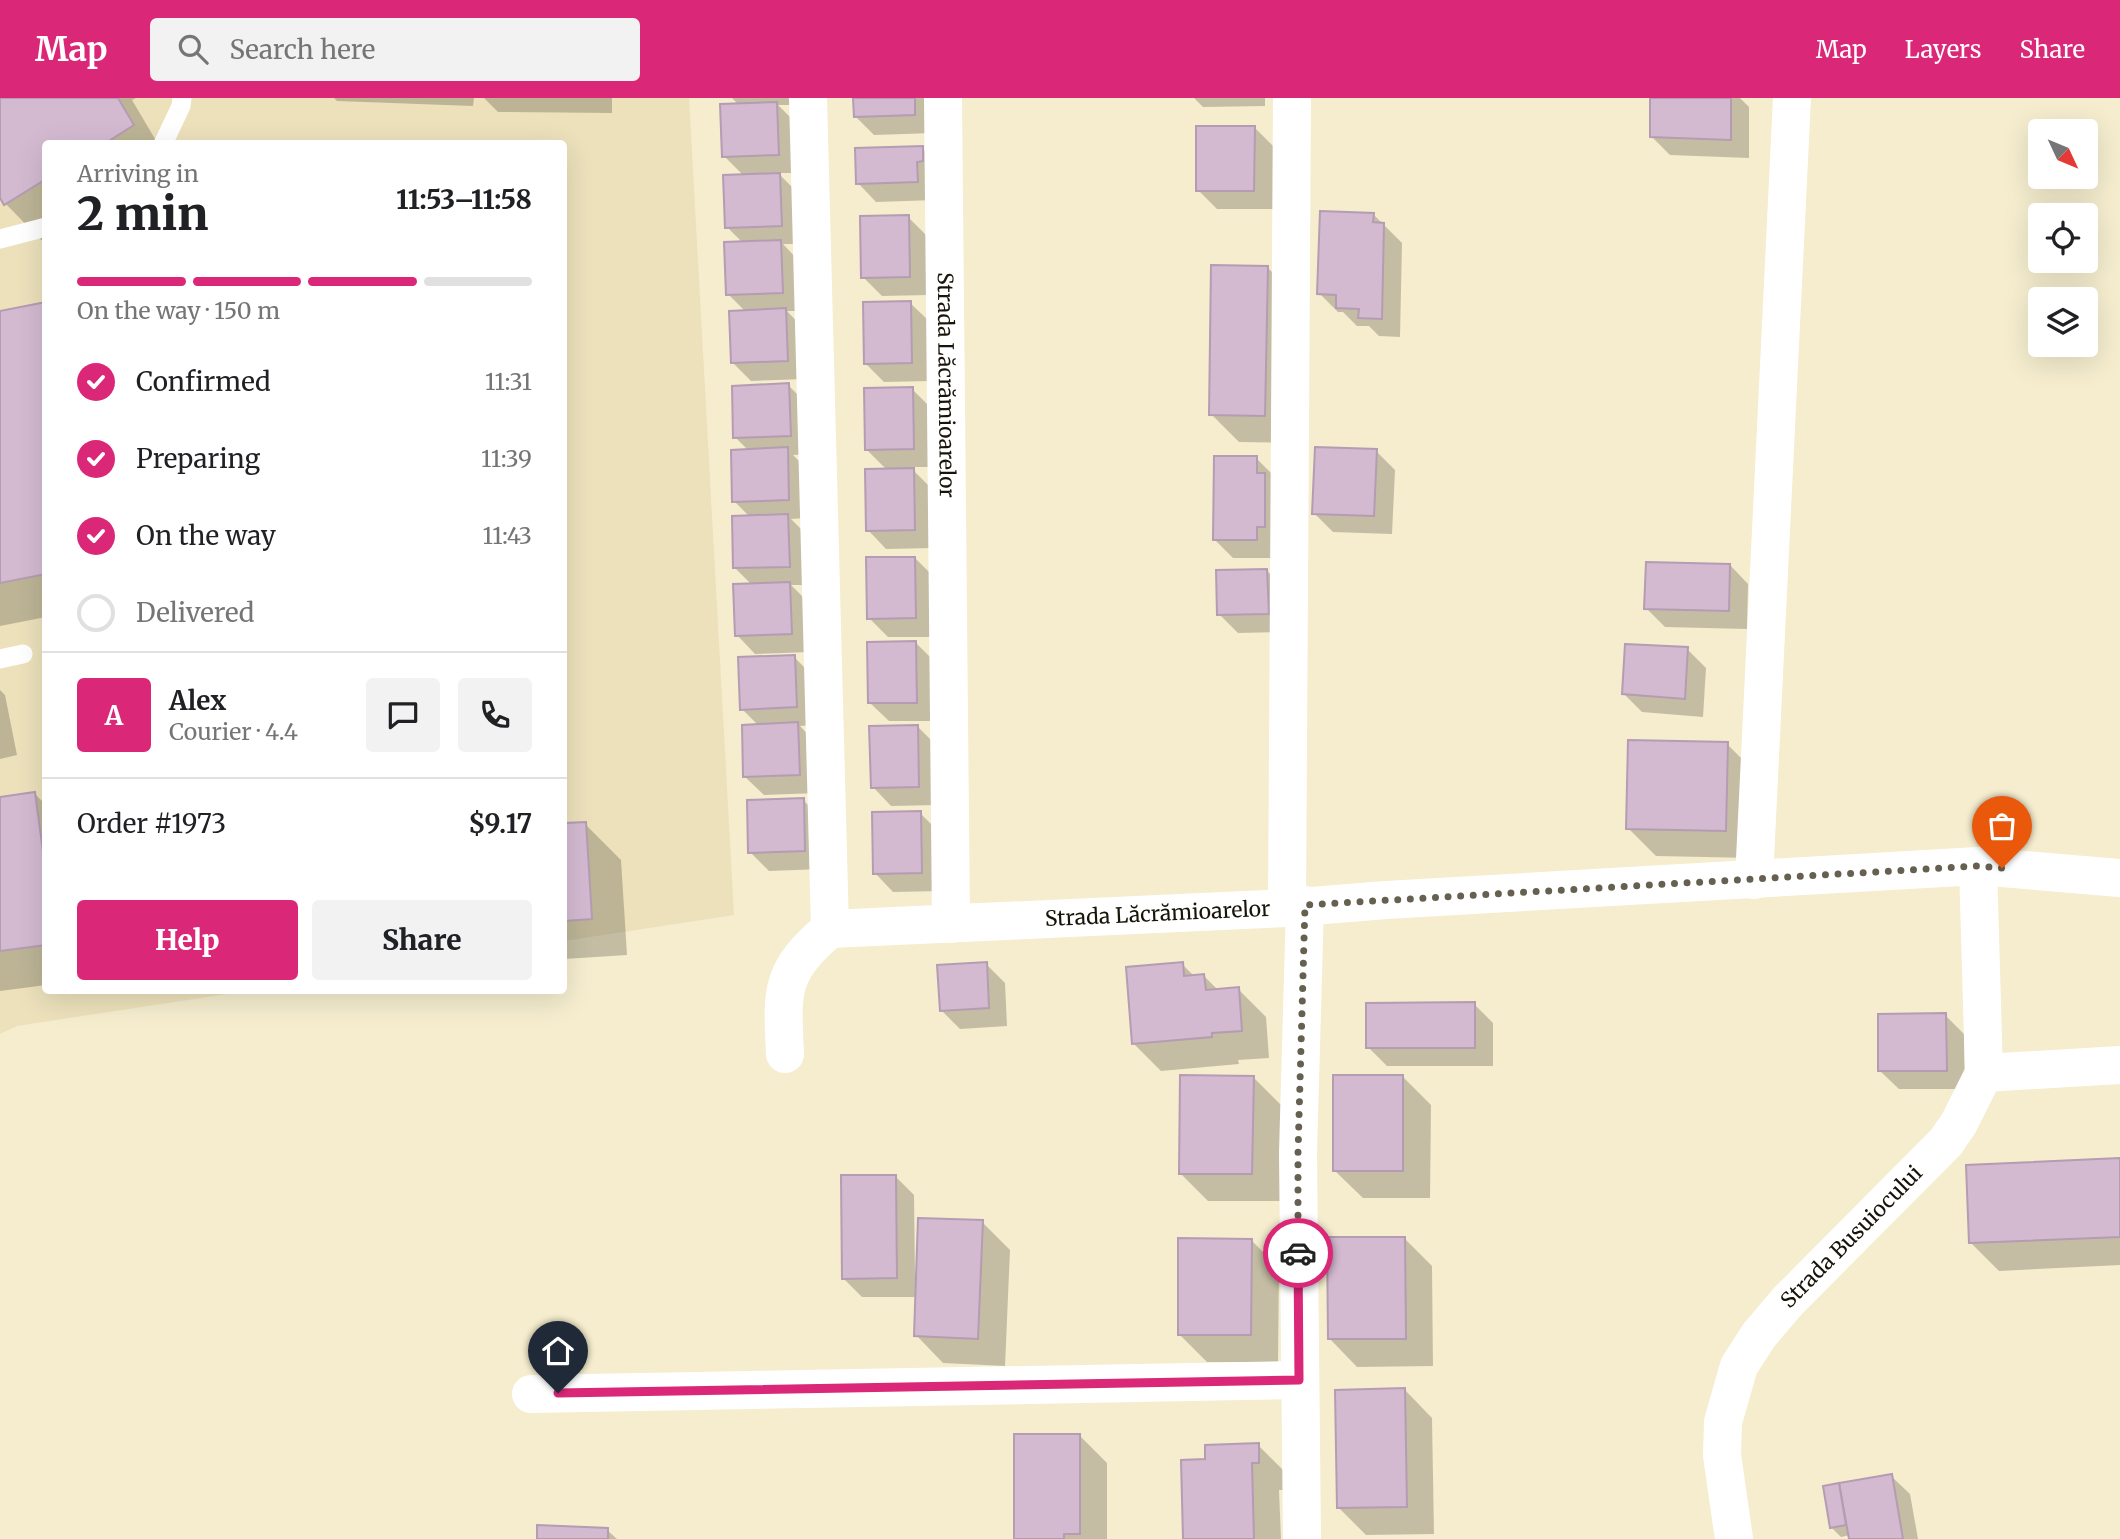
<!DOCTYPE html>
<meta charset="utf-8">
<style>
:root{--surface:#fff;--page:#f2f2f2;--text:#202124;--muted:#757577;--line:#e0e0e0;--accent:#db2777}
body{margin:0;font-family:Merriweather,serif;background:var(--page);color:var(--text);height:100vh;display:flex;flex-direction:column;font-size:26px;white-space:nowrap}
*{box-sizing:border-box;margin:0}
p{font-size:23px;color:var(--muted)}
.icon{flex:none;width:38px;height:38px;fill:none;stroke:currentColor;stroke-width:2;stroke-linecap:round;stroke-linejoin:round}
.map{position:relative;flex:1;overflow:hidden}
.side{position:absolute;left:42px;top:42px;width:525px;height:854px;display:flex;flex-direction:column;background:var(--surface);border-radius:7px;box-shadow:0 7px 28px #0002}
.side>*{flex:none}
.needle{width:46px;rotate:134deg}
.buttons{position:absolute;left:2028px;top:21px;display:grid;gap:14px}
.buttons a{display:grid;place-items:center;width:70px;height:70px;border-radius:7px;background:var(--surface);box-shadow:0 7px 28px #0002;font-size:35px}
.pin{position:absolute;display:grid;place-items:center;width:60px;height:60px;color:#fff;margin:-72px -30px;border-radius:50% 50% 50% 0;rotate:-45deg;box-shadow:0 0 7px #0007}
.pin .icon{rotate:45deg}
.courier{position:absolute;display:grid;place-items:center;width:70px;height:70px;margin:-35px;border:5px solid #db2777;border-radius:50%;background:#fff;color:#222;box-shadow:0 2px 9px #0007}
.headline em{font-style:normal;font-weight:800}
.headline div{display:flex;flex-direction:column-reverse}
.headline{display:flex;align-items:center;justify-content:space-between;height:119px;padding:0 35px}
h1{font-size:46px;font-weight:800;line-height:52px}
.bar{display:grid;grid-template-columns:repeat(4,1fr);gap:10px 7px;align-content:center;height:84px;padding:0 35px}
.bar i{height:9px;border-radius:5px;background:var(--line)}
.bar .on{background:var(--accent)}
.bar p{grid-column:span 4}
.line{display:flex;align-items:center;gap:18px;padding:0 35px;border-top:2px solid var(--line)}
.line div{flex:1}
.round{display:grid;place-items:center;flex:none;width:74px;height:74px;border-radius:7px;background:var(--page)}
ol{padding:0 35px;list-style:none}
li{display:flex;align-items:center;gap:21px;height:77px}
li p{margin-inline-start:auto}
li .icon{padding:7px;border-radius:50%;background:var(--accent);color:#fff;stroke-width:4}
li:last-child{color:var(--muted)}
li i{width:38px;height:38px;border:4px solid var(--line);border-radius:50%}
.primary-button{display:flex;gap:14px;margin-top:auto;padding:14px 35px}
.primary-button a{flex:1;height:80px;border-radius:7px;background:var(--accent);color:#fff;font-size:28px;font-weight:800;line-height:80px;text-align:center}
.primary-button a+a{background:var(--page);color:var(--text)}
header{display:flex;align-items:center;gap:42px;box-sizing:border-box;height:98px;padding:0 35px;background:var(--accent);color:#fff}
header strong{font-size:33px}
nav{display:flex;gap:38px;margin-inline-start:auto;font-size:24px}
.search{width:490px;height:63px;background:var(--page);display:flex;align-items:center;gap:18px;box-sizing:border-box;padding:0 24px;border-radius:7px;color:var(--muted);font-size:26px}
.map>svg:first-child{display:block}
</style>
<header>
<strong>Map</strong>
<div class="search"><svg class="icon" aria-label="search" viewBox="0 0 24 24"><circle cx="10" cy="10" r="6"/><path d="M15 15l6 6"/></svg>Search here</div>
<nav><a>Map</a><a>Layers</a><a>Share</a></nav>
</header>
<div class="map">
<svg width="2120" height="1441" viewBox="0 0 2120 1441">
<rect width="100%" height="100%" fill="#f5edce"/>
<path fill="#ece1bb" d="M0,0h689l45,817 -170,26v-797h-518v846l201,1 -230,35 -17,8z"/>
<g fill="#0003">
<path d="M0,0h136l-4,2 26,44h-112v93l-5,3 -36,-37 -5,-8z"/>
<path d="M334,0h140l-1,8 -136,-5z"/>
<path d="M484,0h128v15l-114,-1z"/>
<path d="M732,0h62l1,7h-17l17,17 2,51h-19l20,20 2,51h-17l16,17 2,50h-14l17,18 2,50 -55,2 -19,-19 14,-50 -18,-18 15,-51 -16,-16 17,-51 -20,-20 15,-51z"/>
<path d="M855,0h83l-5,35 -59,2 -19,-19z"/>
<path d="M1194,0h71v8l-62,1z"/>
<path d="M1652,0h88l9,9v51l-79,-3 -19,-19z"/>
<path d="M1254,29l19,19v63h-56l-19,-19z"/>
<path d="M922,50l19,19 -5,33 -60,2 -18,-19z"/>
<path d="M1373,116l29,29 -2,94 -21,-1 -10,-10h-12l-14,-14h-5l-19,-19z"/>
<path d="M908,119l19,19 1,59 -46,1 -19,-19z"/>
<path d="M1267,169l28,28 -3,148 -53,-1 -28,-28z"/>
<path d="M910,205l19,18 1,60 -46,1 -19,-19z"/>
<path d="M46,206v313l-46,9v-313z"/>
<path d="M788,287l19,19 2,50 -16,1 13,13 1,50 -16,1 16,16 1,50h-17l17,17 2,50 -55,2 -18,-19 15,-50 -17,-17 15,-51 -16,-16 15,-50 -14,-14z"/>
<path d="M912,291l19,19 1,59h-22l22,22 1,59 -47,1 -18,-19 20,-59 -22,-22z"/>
<path d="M1376,353l19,19 -3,64 -59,-2 -19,-19z"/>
<path d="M1256,360l19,19v81h-42l-19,-19z"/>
<path d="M915,460l19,19 1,60h-47l-19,-19z"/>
<path d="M1730,467l18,19 -1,45 -82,-2 -19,-19z"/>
<path d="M1267,473l19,18 1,43 -49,1 -19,-19z"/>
<path d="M916,545l18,18 1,60h-46l-19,-18z"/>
<path d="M1687,551l19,19 -3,49 -61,-5 -18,-18z"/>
<path d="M794,559l19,19 2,49 -15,1 16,17 2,50 -54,2 -19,-18 14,-51 -17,-17z"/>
<path d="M0,592l5,5 12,60 -17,4z"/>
<path d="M918,629l18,18 1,60 -46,1 -18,-19z"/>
<path d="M1727,646l28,28 -2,86 -97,-2 -28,-28z"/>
<path d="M35,696l11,11v180l-46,6v-193z"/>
<path d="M803,702l19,19 1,50 -54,2 -19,-19z"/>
<path d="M920,715l19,19 1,59 -47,1 -18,-19z"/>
<path d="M585,726l36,36 6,95 -63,4v-134z"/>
<path d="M986,866l19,19 2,43 -47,3 -19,-19z"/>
<path d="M1182,866l13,13 9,-1 15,15 19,-2 28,28 3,41 -31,2 1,4 -78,7 -28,-28z"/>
<path d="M1474,906l19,19v43h-106l-19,-19z"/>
<path d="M1945,917l19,19 1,55h-66l-19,-18z"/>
<path d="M1253,979l28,28 -1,96h-72l-28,-28z"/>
<path d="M1403,979l28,28 -1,93h-67l-28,-27z"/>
<path d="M2120,1062v105l-121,6 -28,-28z"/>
<path d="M895,1078l19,19 1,80h3l64,-53 28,28 -5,116 -62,-3 -27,-28 1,-38h-55l-19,-19z"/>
<path d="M1404,1140l28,28 1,100 -76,1 -27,-28z"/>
<path d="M1251,1142l28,28 -1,94h-71l-28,-28z"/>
<path d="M1405,1292l27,28 2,116 -68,1 -28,-28z"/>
<path d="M1080,1338l27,27v76h-92z"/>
<path d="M1258,1347l28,28 1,17h-8l2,49h-97l23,-79z"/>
<path d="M1891,1378l19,18 8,45h-67l-1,-4 -9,2 -9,-9 -7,-41z"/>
<path d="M607,1432l10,9h-79z"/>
</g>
<g fill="#d3bad1" stroke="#b49cb2" stroke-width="2">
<path d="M0,0h118l16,27 -30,19h-58v35l-42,26 -4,-7z"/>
<path d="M853,0h62v17l-61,2z"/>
<path d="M1650,0h81v42l-81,-3z"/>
<path d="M777,4l2,53 -57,2 -2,-53z"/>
<path d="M1196,28h59l-1,65h-58z"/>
<path d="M923,48v15l-6,1 1,20 -62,2 -1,-36z"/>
<path d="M780,75l2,53 -57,2 -2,-53z"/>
<path d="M1320,113l54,2 -1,9 11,1 -2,96 -24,-1 1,-9 -23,-1v-13l-19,-1z"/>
<path d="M909,117l1,62 -49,1 -1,-62z"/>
<path d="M781,142l2,53 -57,2 -2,-53z"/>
<path d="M1211,167l57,1 -3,150 -56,-1z"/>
<path d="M911,203l1,62 -48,1 -1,-62z"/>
<path d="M46,204v272l-46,9v-272z"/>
<path d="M786,210l2,53 -57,2 -2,-52z"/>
<path d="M789,285l2,53 -58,2 -1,-52z"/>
<path d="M913,289l1,62 -49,1 -1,-62z"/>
<path d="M788,349l1,53 -57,2 -1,-52z"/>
<path d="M1315,349l62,2 -3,67 -62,-2z"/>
<path d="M1214,358h43v17h8v54h-8v13h-44z"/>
<path d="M914,370l1,62 -49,1 -1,-62z"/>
<path d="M788,416l2,53 -57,1 -1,-52z"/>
<path d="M866,459h49l1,61 -49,1z"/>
<path d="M1646,464l84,2 -1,47 -85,-2z"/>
<path d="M1267,471l2,45 -52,1 -1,-45z"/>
<path d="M790,484l2,52 -57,2 -2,-52z"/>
<path d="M916,543l1,62h-49l-1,-61z"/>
<path d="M1625,546l63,3 -3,52 -63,-5z"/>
<path d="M795,557l2,52 -57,3 -2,-53z"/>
<path d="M798,624l2,53 -57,2 -1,-52z"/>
<path d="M918,627l1,62 -48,1 -2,-62z"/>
<path d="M1628,642l100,2 -2,89 -100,-2z"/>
<path d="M35,694l11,82v71l-46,6v-154z"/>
<path d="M804,700l1,53 -57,2 -1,-53z"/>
<path d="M921,713l1,62 -49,1 -1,-62z"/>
<path d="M586,724l6,97 -28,2v-98z"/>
<path d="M987,864l2,46 -49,3 -3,-46z"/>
<path d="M1183,864l1,14 20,-2 2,16 33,-3 3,44 -30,2v4l-80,7 -6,-77z"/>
<path d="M1475,904v46h-109v-45z"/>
<path d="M1946,915l1,58h-69v-57z"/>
<path d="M1180,977l74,1 -2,98h-73z"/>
<rect x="1333" y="977" width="70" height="96"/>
<path d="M2120,1060v79l-151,6 -3,-78z"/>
<path d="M841,1077h55l1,103 -55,1z"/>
<path d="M918,1120l65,2 -5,119 -64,-3z"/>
<path d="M1327,1139h78l1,102h-78z"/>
<path d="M1178,1140l74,1 -1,96h-73z"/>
<path d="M1405,1290l2,119 -70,1 -2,-118z"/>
<path d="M1014,1336h66v100h-16v5h-50z"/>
<path d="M1259,1345v20h-7l2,76h-71l-2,-79 24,-1v-14z"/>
<path d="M1892,1376l11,65h-54l-10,-56z"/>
<path d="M1839,1385l7,42 -16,3 -7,-42z"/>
<path d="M537,1427l71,3v11h-71z"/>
</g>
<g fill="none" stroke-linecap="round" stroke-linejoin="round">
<g stroke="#fff" stroke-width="19">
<path d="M163,46l18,-38 1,-8"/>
<path d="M0,141l46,-12"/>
<path d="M0,561l23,-5"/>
</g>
<g stroke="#fff" stroke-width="38">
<path d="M808,0l22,831"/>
<path id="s1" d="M943,0l8,826"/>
<path d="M1754,782l38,-782"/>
<path d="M1287,810l5,-810"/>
<path id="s2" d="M785,956c-3,-63 -6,-82 45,-125l457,-21 99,-8 592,-34 142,12"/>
<path d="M1984,975l136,-8"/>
<path d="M531,1296l768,-14"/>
<path d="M1302,1441l-4,-386 7,-248"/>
<path id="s3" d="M1734,1441l-12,-84 1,-33 16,-56 20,-31 28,-33 159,-160 13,-19 25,-50 -6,-207"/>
</g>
</g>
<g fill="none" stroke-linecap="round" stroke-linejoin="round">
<path stroke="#65604f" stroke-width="7" stroke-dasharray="0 12.6" d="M1298,1155v-100l7,-248 673,-39 24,2"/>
<path stroke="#db2777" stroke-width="9" d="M558,1295l741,-13 -1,-127"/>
</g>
<g text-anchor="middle" stroke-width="6" stroke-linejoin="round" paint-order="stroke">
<g font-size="21" fill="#17140a" stroke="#f5edce">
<text dy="7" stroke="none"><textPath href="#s1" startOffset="287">Strada Lăcrămioarelor</textPath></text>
<text dy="7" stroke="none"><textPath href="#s2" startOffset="469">Strada Lăcrămioarelor</textPath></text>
<text dy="7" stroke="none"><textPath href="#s3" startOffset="348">Strada Busuiocului</textPath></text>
</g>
</g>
</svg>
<div class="buttons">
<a><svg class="needle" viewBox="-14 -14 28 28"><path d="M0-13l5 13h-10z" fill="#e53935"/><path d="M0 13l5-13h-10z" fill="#757577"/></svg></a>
<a><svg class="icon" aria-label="locate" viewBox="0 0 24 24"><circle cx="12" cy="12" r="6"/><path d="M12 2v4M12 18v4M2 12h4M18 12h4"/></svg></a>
<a><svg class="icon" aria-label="layers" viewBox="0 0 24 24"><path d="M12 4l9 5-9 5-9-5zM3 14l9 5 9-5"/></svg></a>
</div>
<div class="pin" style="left:2002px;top:770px;background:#ea580c"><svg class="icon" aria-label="bag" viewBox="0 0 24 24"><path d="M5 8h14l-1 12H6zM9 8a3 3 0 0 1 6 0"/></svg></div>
<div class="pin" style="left:558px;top:1295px;background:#1f2937"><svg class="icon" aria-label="home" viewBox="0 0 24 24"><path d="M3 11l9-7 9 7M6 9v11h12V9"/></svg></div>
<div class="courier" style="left:1298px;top:1155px"><svg class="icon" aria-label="car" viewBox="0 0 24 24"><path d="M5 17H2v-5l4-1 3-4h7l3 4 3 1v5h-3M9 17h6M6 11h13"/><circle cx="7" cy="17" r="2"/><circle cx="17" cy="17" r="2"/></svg></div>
<section class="side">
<div class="headline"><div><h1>2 min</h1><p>Arriving in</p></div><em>11:53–11:58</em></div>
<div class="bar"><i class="on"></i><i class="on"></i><i class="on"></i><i></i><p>On the way · 150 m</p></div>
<ol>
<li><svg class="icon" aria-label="check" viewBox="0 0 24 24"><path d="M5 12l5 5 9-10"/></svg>Confirmed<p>11:31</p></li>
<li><svg class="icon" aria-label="check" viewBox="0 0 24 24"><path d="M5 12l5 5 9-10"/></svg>Preparing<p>11:39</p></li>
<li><svg class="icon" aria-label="check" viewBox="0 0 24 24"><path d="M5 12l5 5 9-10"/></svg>On the way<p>11:43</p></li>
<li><i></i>Delivered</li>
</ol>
<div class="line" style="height:126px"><b class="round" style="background:var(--accent);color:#fff">A</b><div><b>Alex</b><p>Courier · 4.4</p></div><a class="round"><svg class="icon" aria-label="chat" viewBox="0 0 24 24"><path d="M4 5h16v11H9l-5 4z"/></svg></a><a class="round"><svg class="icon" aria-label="phone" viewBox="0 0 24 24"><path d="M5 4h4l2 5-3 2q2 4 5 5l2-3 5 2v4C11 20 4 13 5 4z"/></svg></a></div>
<div class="line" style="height:91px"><div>Order #1973</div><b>$9.17</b></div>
<div class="primary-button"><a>Help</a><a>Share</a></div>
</section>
</div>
